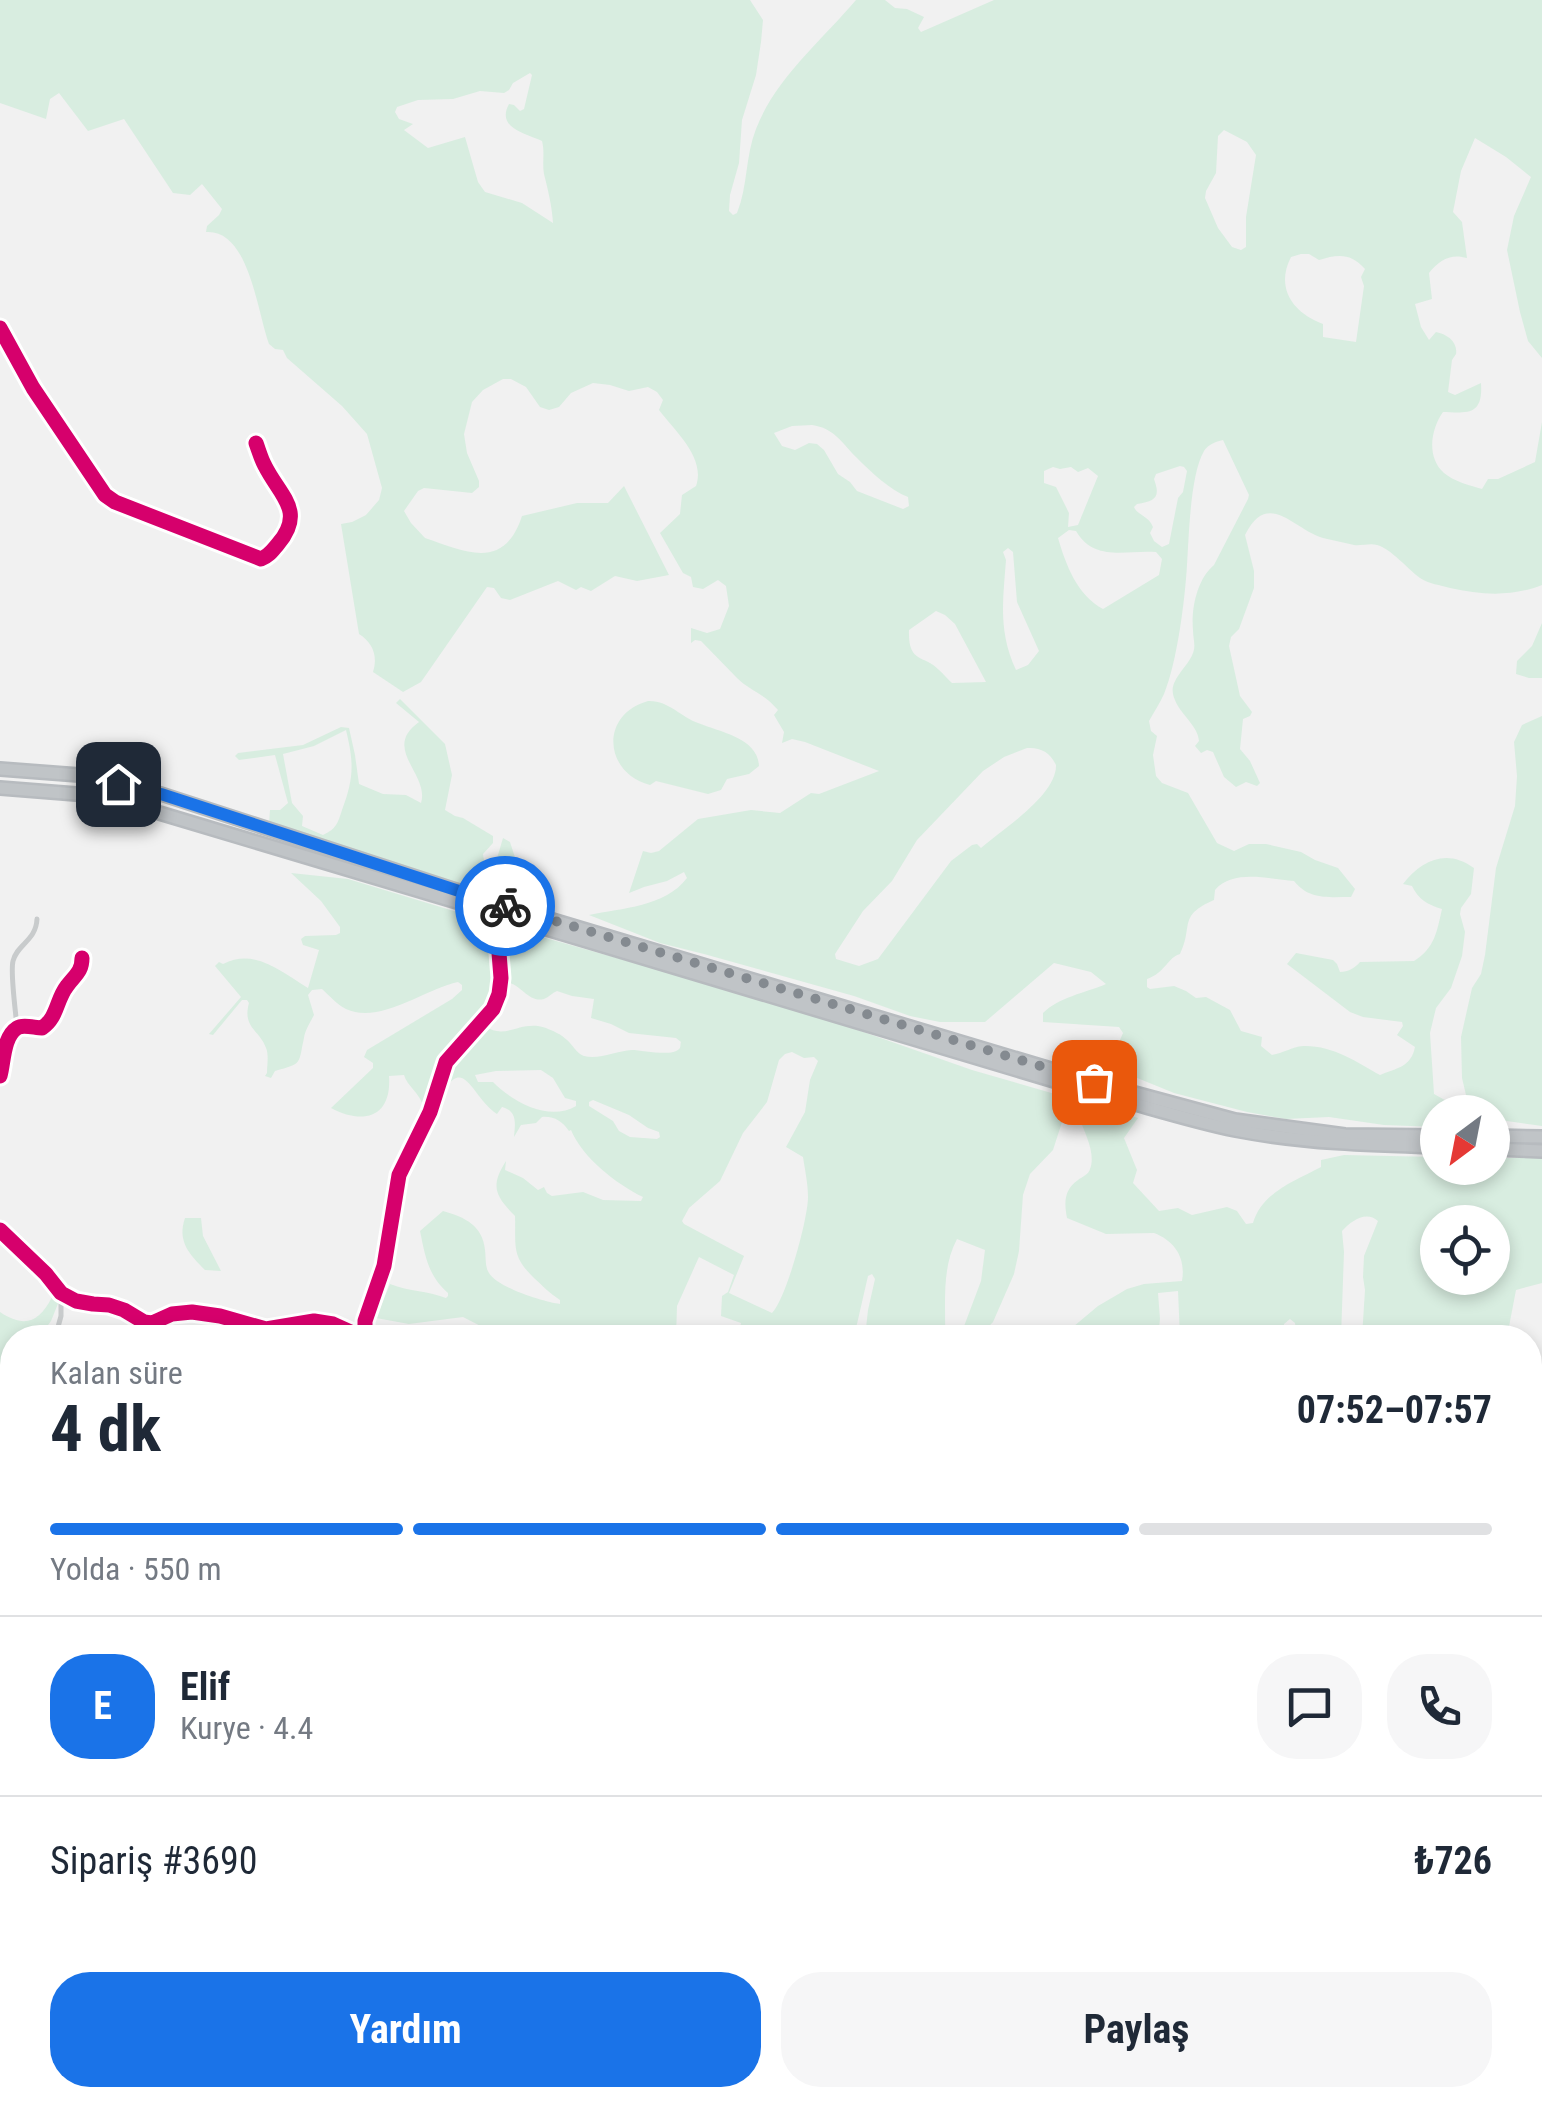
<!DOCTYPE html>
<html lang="tr">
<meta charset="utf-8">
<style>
:root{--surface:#fff;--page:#f6f6f7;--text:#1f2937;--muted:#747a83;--line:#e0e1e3;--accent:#1a73e8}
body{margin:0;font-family:"Roboto Condensed",sans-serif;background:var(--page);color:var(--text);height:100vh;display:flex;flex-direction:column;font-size:38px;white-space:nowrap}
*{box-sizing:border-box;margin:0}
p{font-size:32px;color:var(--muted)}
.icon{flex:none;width:55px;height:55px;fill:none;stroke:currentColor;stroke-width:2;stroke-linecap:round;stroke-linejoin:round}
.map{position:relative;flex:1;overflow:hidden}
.panel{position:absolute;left:0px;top:1325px;width:1542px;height:782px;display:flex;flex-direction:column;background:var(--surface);border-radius:40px 40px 0 0;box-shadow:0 5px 15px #0003}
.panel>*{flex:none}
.needle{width:65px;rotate:212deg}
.buttons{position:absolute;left:1420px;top:1095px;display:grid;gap:20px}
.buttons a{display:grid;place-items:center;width:90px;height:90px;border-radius:50%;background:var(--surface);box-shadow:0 5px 15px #0003;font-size:50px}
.pin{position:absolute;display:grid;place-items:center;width:85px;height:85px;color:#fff;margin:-42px;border-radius:20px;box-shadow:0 5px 15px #0006}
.courier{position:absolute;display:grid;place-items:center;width:100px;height:100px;margin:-50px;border:8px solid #1a73e8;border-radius:50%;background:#fff;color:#222;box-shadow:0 2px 12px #0007}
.head em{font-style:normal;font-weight:700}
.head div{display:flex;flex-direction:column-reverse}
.head{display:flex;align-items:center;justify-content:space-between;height:170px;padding:0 50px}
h1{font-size:65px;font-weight:700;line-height:75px}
.bar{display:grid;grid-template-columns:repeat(4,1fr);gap:15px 10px;align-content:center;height:120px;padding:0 50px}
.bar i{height:12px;border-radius:8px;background:var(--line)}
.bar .selected{background:var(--accent)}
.bar p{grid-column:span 4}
.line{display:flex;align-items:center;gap:25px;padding:0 50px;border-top:2px solid var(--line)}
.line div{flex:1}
.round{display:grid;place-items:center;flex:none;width:105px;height:105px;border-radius:40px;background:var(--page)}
.cta{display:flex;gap:20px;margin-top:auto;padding:20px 50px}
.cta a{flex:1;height:115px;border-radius:40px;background:var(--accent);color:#fff;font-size:40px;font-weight:700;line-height:115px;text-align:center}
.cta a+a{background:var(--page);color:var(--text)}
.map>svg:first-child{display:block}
</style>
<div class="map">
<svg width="1542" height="2107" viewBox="0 0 1542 2107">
<rect width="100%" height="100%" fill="#f1f1f1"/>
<g fill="#d8ede0" fill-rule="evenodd">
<path d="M0,0h750l13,20 -2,22 -5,33 -14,45 -3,43 -9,32 -1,16 4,4 4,-2c11,-27 8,-56 19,-84 19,-50 66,-89 100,-129h29l10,8 12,1 17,8 -6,11 3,4 73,-32h548v358l-14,-17 -8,-29 -13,-62 7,-34 17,-39 -25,-20 -31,-19 -14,33 -8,41 9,10 5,36c-16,-5 -28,2 -38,15l3,26 -17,5 6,23 8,13 7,-8c11,2 22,10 20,22l-4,6 -4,32 7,3 26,-12c2,32 -12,30 -38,29 -12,17 -17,45 1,61 9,8 27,13 38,16l6,-10h10l37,-17 7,-40v163c-30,12 -61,10 -92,3 -10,-3 -21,-4 -30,-10 -11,-8 -30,-30 -43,-33 -7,-2 -16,1 -23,0 -10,-2 -21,-5 -31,-7 -30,-9 -55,-49 -78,-3l9,36v17l-15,41 -8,8 -2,9 11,50 12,16 -2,4 -7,3 -3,30 10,12 10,22 -3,3 -11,-4 -10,5 -12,-10 -11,-25 -6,-2 -6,3 -6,-7 4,-5c-1,-17 -22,-28 -26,-47 -3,-15 15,-27 20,-41 3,-8 0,-14 0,-23 -2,-21 4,-51 21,-65l34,-66 1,-4 -26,-55c-8,2 -14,4 -19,11 -14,24 -15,86 -17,114 -2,35 -10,98 -23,129 -4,9 -10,18 -15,27l2,10 6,5 -4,19 3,21 6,7 26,10 29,50 17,8 15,-7h17l35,8 14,8 23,8 17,21 -4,8c-23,0 -42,3 -57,-16 -25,-2 -61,-12 -79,9l-1,10c-37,16 -20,26 -34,54 -12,3 -15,19 -33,25v8l3,2 24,-3 12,5 10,7 10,-1 24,13 11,21 21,6 -1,9 11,9c11,-2 20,-8 31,-9 29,-1 54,16 77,29 17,-7 31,-8 35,-28l-18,-12 6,-9 -1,-4 -39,-5 -13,-5 -63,-48 9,-11 37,7 4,4 3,8c8,0 15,-4 20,-10l54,-1c21,-13 23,-30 28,-52 -14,-4 -24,-10 -30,-23l-9,-2c18,-24 44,-36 71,-16l-3,26 -10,14 -1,6 5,18 -3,24 -11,32 -15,20 -6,25 4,61 18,10 8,8h-22l-1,15 -53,-2 -55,-8 -43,2 -39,-7 -73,-19 -76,-31 22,-22 3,-7 -4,-6 -76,-5v-9c16,-16 42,-20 63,-29l-15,-12 -37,-9 -69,59h-45l-30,-6 -56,-20 -150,-42 -44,-11 -71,-28c33,-7 76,-8 98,-37l-3,-6 -17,9 -23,6 -15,6 14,-42 8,2 8,-2 39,-32 53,-9 29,3 31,-20 8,1 60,-23 -74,-29 -13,-3 -10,4 2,-11 -10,-17 4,-5c-14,-17 -28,-19 -41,-32 -12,-12 -24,-25 -36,-37l-6,-1 -4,3v-15l16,5 13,-4 9,-23 -3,-20 -8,-6 -15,9 -10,-2 -2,-10 -8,-4 -23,-40 20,-19 2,-19 14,-9c10,-28 -21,-55 -37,-76l4,-10 -6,-8 -9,-5 -19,4 -19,-6 -17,-2 -22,10 -12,14 -10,3 -9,-3 -14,-20 -15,-8h-8l-20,11 -11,12 -8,32 3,19 12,28v6l-7,6 -48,-5 -6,3 -14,20 7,12 14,15c41,14 79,33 97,-22l55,-13h31l16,-17 45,89 -32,6 -22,-5 -24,15 -10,-4 -5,3 -18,-9 -48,19 -9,-2 -7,-10 -7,-1 -66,95 -18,10 -30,-20c5,-16 0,-29 -14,-38l-18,-110 11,-2 14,-7 13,-15 3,-12 -15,-54 -25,-28 -55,-48 -4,-8 -8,-1 -6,-5c-12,-33 -20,-115 -63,-112l1,-6 12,-11 3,-6 -20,-25 -12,11 -17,-2 -49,-74 -36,12 -29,-38 -9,6 -4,20 -46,-16zM530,73l2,2 -8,34 -4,2 -6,-6 -5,-1c-13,24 16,29 33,37 3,11 0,22 2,33 4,16 8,32 9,49l-31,-20 -37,-11 -7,-10 -13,-45 -37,11 -24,-18 9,-6 -14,-5 -4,-7 2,-5 21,-7 35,-1 27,-8 24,2 5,-3 4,-7zM1224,130l23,12 9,13 -10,62v30l-5,3 -9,-3 -14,-19 -13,-30 1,-7 10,-18 2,-37zM1301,254h8l10,6c19,-6 32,-7 46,9l-4,8 3,9 -8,56 -33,-5v-13c-30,-11 -48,-36 -32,-67zM812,425c22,3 30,18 45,33 14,14 33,32 51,39l1,9 -6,3 -46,-18 -7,-9 -12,-8 -14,-24 -7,-6 -8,-1 -14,7 -13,-4 -8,-13 18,-7zM1180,466l4,1 3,4 -4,21 -5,6 -9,46 -7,3 -8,-6 -4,-8 3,-6c-4,-11 -16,-12 -19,-20l3,-3c18,-3 24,-6 17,-25l2,-5zM1053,467l7,2 11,-2 7,5 10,-4 10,8 -20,49 -10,2 1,-14 -13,-26 -12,-4v-12zM1069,530l7,1c18,31 49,19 80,21l6,7 -3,16 -56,34c-26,-14 -37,-44 -45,-71zM1008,548l5,4 4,50 22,49 -11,14 -12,5c-18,-38 -13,-70 -10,-110l-3,-8zM936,611l9,4 10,9 31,58 -34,1c-5,-4 -8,-9 -13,-13 -16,-16 -31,-6 -30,-40zM1027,748c13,-1 23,4 29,17 1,30 -53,64 -75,83l-4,-4 -5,1 -21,16 -73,98 -19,7 -23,-7 -1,-5 28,-43 29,-30 25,-41 66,-69 21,-14z"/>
<path d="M1542,623v55h-13l-13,-4 1,-13 15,-15z"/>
<path d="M400,699l45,45 7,31 -7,35 10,6 8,2 30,18v7l-10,11 1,7 5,4h6l8,-27 7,4 13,40 -3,11 5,10 -247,-71 -9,-8 1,-14h10l8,-7 -13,-48 -36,5 -4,-4 3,-3 65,-8 38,-18 8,1 6,27 4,29 24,10 23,1 15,8c9,-29 -40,-54 -2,-81l-23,-19zM346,730c8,33 8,48 -4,80 -4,13 -6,19 -19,25l-21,-9 1,-10 -11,-13 -9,-49 31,-8z"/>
<path d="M648,701c20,-1 33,16 50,22 22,9 60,15 61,43l-10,8 -22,5 -6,11 -13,4 -52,-13 -6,4c-46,-12 -51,-70 -2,-84z"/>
<path d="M1542,716v410l-49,-7 -1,-7h-22l-8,-34 -1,-41 11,-49 9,-14 4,-19 11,-87 19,-62 2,-30 -3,-34 8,-17z"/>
<path d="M291,873l57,6 169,51 278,78 177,62 166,48 -14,20 13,32 -4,13 26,28 19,-3 14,7 35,-8 10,4 9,13 7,-1c9,-31 42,-42 68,-56v-7l23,-5 93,2 1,11h54l1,-10h49v125l-26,7 -9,47h-145l3,-47 -2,-13 1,-21 14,-35c-12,-11 -27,0 -36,10l2,21 -3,85h-44l-2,-14 -5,-4 -6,5 -1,13h-103l-2,-46 -20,2 2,26 -2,18h-97l37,-31 29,-17 17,-5 38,-3c4,-23 -7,-40 -28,-48l-48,1 -39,-16c-3,-16 -3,-28 11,-38 4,-3 11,-6 12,-11 6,-15 -5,-36 -10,-49l-17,-1 -10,31 -23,24 -7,21 -4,56 -5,23 -21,48 -14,15h-19l21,-56 4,-31 -28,-11c-16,30 -11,66 -12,98h-80l3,-27 7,-31 -3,-5 -4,2 -14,61h-116l3,-14 -20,-7 1,-20 6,-4 6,-17 -35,-18 -22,49 -1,31h-66l-6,-3 -9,4 -93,-1 -39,-20 -54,7 -33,-6 14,-34c17,7 38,7 56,14l2,-2v-3c-20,-17 -23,-38 -28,-62l23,-20c22,6 40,15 42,39 1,8 0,17 4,23 9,15 55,29 71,31v-4c-11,-7 -17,-14 -26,-22 -23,-22 -18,-32 -19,-62 -20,-20 -25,-30 -9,-55l-1,9 18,8 15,12 6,-3 3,6 5,3 31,-4 20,8 38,1 2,-4c-27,-13 -61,-40 -72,-67l-2,1c-7,-10 -15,-15 -27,-14l-6,6 -15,2 -7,12c1,-13 4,-26 -12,-30l-5,7c-27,-17 -35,-71 -62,-3l-11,-3c-4,-15 -17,-22 -20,-33l-15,1c3,42 -26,49 -58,32l42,-40v-5l-9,-6 3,-7 85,-51 10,-9v-5l-4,-3c-33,7 -79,43 -112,27 -10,-5 -16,-13 -24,-20l-10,1 -4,5 6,20c-4,8 -9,15 -10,23 -6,27 -1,25 -29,33l-4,7 -6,-2 2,-3c0,-8 2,-18 -1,-25 -6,-18 -24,-20 -17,-45l-2,-3h-5l-29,35 -4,-1 32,-37 -26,-31 4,-4 4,2c32,-16 57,7 85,24l11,-38 -16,-5 -2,-6 4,-3 31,-1 4,-2v-6l-19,-26zM510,983c11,3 20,20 34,16 5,-2 8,-6 13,-8l15,5 22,3 -3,19 20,6 18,9 47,5 5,4c-1,2 0,6 -2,7 -7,8 -37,1 -47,1 -16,1 -33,10 -48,6 -8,-3 -11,-11 -17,-16 -6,-6 -14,-9 -21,-12 -26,-9 -40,13 -61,-2l12,-14zM792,1052l12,6 10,-1 4,4 -8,19 -5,32 -19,35 17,10c2,13 5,27 5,40 0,22 -22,102 -36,116l-43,-20 15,-37 -60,-32 -2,-3 7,-13 31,-27 23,-48 24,-31 12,-42 6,-6zM541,1070l12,8 12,20 11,3v5c-27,16 -63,-4 -83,-24h-15l-3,-7 21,-4zM593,1100l36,15 19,13 11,4 1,5 -3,2 -27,-2 -11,-6 -6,-10 -24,-15v-4zM1438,1222h54v56h-54z"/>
<path d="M185,1218h16l2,18 18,35 -16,-1c-16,-16 -28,-29 -20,-52z"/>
<path d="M52,1297h5l2,4 -8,20 -12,16 -27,1v603l-12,-7v-622c24,16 39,11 52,-15z"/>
<path d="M1530,1425l12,1v681h-159l-1,-8 -5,-4h153z"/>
<path d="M0,1959l12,8v128h193l15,12h-220z"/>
<path d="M239,2095h352l7,12h-346z"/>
<path d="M1261,2095h94l-15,6 -21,-1 -11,7h-36z"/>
</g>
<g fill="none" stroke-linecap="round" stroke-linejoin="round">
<g stroke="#b2dbe6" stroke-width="2.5">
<path d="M0,1941l12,7"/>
<path d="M230,2095l13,12"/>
<path d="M202,2107l6,-12"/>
</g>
<defs>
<g id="trunk">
<path d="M0,769l79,6 82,19 338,110 595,178 141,38 110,15 93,1"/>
<path d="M0,788l76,6 80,18 935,280c48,12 96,28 144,38 67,13 135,15 203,17"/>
<path d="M1492,1136l50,1"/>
<path d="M1492,1149l50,2"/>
</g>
</defs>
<use href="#trunk" stroke="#b7bbbf" stroke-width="16"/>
<g stroke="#c8cbcc" stroke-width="5">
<path d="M0,328l33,60 72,107 10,7 146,57c8,-3 11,-8 17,-15 28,-33 2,-48 -13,-78 -4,-7 -6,-15 -9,-23"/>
<path d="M17,1028c-1,-15 -7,-55 -4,-67 4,-17 23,-20 24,-42"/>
<path d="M0,1076c4,-14 3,-39 17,-48 6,-4 18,0 25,0 16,-11 14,-28 25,-42 8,-11 15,-14 15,-28"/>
<path d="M0,1230l46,44 15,19 15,8 17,3 16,1 15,5 20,12 8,1 20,-9 20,-2 28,4 46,13 48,-8 19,3 31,14"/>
<path d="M55,1338l6,-22v-23"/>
<path d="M124,1338l21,-13"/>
<path d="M365,1338v-17l19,-55 15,-91 31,-63 16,-50 47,-53 6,-15 2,-16 -2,-25"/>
<path d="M0,1954l12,8"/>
<path d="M213,2095l15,12"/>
<path d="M597,2095l7,12"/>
</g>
<use href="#trunk" stroke="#c0c4c7" stroke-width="11"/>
<defs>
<g id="cycleway">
<path d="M0,328l33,60 72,107 10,7 146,57c8,-3 11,-8 17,-15 28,-33 2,-48 -13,-78 -4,-7 -6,-15 -9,-23"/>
<path d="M0,1076c4,-14 3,-39 17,-48 6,-4 18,0 25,0 16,-11 14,-28 25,-42 8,-11 15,-14 15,-28"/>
<path d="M0,1230l46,44 15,19 15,8 17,3 16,1 15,5 20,12 8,1 20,-9 20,-2 28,4 46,13 48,-8 19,3 31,14"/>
<path d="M365,1338v-17l19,-55 15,-91 31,-63 16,-50 47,-53 6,-15 2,-16 -2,-25"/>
</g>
</defs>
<use href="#cycleway" stroke="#fff" stroke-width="21"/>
<use href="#cycleway" stroke="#d6006c" stroke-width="15"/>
</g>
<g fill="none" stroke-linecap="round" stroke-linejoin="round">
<path stroke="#848a90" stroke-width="10" stroke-dasharray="0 18" d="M505,906l589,176"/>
<path stroke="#1a73e8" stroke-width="12" d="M118,784l43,10 344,112"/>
</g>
</svg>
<div class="buttons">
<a><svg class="needle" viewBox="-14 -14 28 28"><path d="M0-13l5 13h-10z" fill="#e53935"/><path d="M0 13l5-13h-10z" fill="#747a83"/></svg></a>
<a><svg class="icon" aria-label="locate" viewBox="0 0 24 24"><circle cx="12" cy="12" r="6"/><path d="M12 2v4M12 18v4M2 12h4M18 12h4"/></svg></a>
</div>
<div class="pin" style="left:1094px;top:1082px;background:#ea580c"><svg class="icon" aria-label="bag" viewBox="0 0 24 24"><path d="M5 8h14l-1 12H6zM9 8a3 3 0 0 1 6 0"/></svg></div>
<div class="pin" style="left:118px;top:784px;background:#1f2937"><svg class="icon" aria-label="home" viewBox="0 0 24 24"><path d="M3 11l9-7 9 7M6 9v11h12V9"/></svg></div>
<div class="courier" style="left:505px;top:906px"><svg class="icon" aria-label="bike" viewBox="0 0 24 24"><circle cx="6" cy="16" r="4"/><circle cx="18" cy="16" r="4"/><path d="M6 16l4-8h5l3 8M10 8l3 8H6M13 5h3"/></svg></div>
<section class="panel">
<div class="head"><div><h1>4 dk</h1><p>Kalan süre</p></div><em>07:52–07:57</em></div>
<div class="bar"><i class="selected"></i><i class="selected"></i><i class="selected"></i><i></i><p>Yolda · 550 m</p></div>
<div class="line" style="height:180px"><b class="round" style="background:var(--accent);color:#fff">E</b><div><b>Elif</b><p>Kurye · 4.4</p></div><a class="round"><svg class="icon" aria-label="chat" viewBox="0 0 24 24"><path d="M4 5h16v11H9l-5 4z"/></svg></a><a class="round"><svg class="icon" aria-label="phone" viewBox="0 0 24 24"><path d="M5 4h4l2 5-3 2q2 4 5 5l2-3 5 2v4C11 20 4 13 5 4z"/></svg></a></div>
<div class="line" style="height:130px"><div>Sipariş #3690</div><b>₺726</b></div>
<div class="cta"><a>Yardım</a><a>Paylaş</a></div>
</section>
</div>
